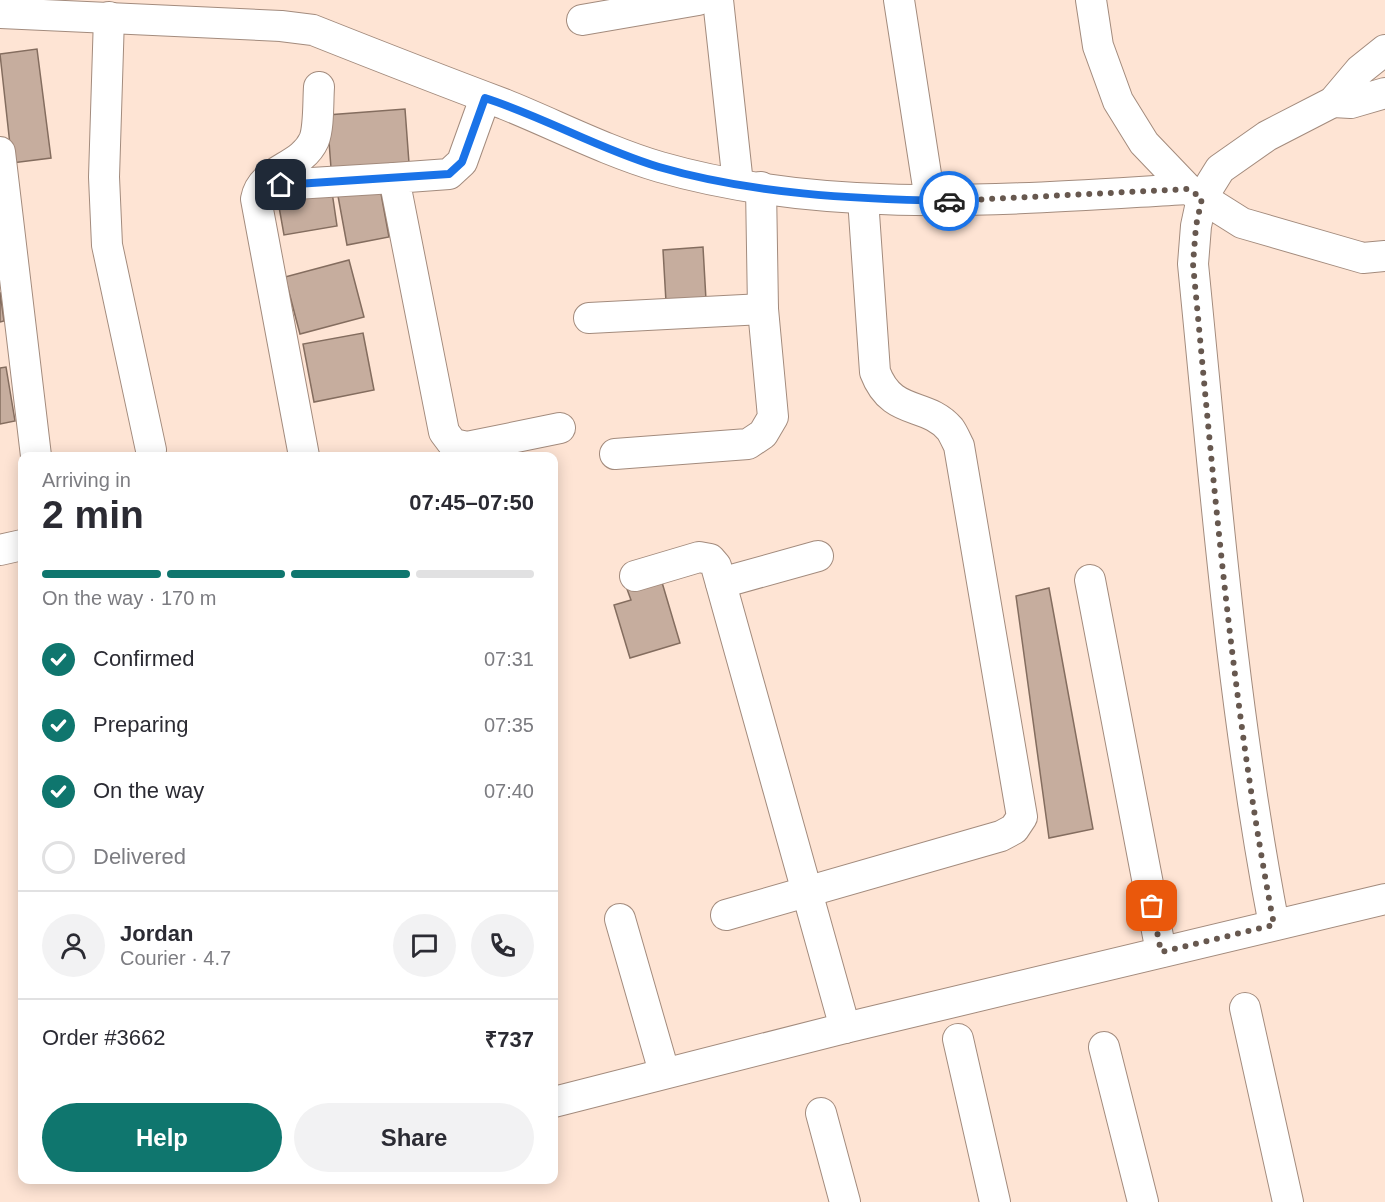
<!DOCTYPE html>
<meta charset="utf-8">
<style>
:root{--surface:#fff;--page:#f2f2f3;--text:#2b2b33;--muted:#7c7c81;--line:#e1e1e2;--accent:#0f766e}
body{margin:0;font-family:Helvetica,sans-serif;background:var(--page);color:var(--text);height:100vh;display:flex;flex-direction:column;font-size:22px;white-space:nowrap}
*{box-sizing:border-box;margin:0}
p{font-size:20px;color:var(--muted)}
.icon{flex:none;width:33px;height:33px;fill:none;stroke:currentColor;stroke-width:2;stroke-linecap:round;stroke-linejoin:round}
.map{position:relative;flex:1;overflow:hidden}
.drawer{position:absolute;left:18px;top:452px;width:540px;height:732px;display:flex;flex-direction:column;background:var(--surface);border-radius:12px;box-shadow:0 3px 15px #0003}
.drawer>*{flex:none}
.pin{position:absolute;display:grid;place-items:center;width:51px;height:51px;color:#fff;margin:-26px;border-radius:12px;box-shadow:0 3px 9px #0006}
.courier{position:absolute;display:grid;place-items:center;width:60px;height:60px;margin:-30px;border:4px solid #1a73e8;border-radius:50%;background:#fff;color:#222;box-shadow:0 2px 8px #0007}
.summary em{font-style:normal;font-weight:700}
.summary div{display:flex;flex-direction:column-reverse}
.summary{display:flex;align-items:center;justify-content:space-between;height:102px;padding:0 24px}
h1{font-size:39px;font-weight:700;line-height:45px}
.bar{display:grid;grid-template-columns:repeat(4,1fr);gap:9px 6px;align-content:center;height:72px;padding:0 24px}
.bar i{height:8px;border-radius:4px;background:var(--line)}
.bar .on{background:var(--accent)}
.bar p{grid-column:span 4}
.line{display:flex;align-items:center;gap:15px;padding:0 24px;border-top:2px solid var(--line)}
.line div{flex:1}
.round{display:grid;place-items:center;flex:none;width:63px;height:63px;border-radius:32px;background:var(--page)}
ol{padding:0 24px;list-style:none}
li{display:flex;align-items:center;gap:18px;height:66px}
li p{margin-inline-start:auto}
li .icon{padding:6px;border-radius:50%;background:var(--accent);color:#fff;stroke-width:4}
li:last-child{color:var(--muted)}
li i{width:33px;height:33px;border:3px solid var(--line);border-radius:50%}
.action{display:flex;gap:12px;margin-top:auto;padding:12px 24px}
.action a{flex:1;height:69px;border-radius:36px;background:var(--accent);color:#fff;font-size:24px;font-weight:700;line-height:69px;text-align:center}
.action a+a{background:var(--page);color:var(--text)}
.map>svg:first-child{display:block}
</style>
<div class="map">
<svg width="1385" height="1202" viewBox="0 0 1385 1202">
<rect width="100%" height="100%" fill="#fee4d4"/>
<g fill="#c6ad9e" stroke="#846d5f" stroke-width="1.5">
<path d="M37,49l14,109 -39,5 -12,-109z"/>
<path d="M405,109l4,54 -78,5 -4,-53z"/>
<path d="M380,188l9,49 -42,8 -9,-49z"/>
<path d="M332,192l5,34 -53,9 -6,-34z"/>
<path d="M703,247l3,53 -40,2 -3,-52z"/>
<path d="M349,260l15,57 -64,17 -15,-57z"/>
<path d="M0,292l4,29 -4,1z"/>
<path d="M363,333l11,57 -60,12 -11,-58z"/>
<path d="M6,367l9,54 -15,3v-56z"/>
<path d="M661,579l19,64 -50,15 -16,-53 17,-5 -4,-11z"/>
<path d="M1049,588l44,241 -44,9 -33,-242z"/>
</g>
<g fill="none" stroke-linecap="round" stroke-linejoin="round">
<defs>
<g id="minor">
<path d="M718,0l20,184"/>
<path d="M899,0l31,200"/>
<path d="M1091,0l7,46 20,55 26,42 44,46 54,34 121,35 22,-2"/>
<path d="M0,13l281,13 32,4c63,25 127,50 191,74 52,21 102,47 156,63 171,49 353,32 528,22"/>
<path d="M109,17l-5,160 3,68 44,205"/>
<path d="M582,20l116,-20"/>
<path d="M485,98l-23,64 -13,12 -55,4 50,254 9,12 14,3 93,-19"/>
<path d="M1333,102l18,1 34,-10"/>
<path d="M0,152l36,304"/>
<path d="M262,186l132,-8"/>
<path d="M589,318l174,-9"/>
<path d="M615,454l133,-10 15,-10 10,-17 -10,-108 -2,-122"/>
<path d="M304,456l-48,-257c6,-31 45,-30 58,-59 5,-12 4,-39 5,-53"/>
<path d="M0,550l22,-5"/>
<path d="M635,576l64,-19 11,2 6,7 129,462"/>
<path d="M1090,580l71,372"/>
<path d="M721,583l97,-27"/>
<path d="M726,915l275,-79 13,-7 8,-12 -63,-371c-3,-6 -6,-13 -9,-17 -24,-28 -58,-12 -75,-57l-12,-173"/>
<path d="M620,919l44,153"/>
<path d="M1274,925c-42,-219 -59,-440 -81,-661l3,-38 6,-28 18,-29 47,-33 66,-34 27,-32 25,-20"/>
<path d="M1245,1008l43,194"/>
<path d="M958,1039l37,163"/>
<path d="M1104,1047l39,155"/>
<path d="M554,1102l291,-74 540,-129"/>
<path d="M821,1113l24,89"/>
</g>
</defs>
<use href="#minor" stroke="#a38b7d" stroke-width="32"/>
<use href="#minor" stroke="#fff" stroke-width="30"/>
</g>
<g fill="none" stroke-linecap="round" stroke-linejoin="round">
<path stroke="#67584f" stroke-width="6" stroke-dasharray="0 10.8" d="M949,201l239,-12 14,9 -6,28 -3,38c21,221 39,443 81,661l-113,27 -9,-46"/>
<path stroke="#1a73e8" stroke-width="8" d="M281,185l168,-11 13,-12 23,-64c59,19 114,51 174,69 93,27 194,32 290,34"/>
</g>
</svg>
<div class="pin" style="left:1152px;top:906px;background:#ea580c"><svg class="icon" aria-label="bag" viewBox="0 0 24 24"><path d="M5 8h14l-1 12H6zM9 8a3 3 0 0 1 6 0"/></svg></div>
<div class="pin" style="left:281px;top:185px;background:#1f2937"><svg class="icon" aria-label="home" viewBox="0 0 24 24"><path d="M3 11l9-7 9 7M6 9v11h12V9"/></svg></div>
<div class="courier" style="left:949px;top:201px"><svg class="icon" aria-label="car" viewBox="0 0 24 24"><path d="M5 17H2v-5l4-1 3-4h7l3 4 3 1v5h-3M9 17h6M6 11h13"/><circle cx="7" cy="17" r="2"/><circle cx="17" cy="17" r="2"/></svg></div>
<section class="drawer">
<div class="summary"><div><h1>2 min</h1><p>Arriving in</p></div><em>07:45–07:50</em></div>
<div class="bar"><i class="on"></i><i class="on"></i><i class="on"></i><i></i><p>On the way · 170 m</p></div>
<ol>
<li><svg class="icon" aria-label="check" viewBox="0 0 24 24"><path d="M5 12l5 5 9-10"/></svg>Confirmed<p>07:31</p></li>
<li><svg class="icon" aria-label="check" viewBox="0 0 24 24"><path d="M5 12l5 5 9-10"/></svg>Preparing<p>07:35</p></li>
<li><svg class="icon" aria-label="check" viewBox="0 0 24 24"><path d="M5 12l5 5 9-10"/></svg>On the way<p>07:40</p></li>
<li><i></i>Delivered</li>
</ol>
<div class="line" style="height:108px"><a class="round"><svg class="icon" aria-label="person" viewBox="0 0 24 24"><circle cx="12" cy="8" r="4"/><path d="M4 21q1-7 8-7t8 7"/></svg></a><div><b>Jordan</b><p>Courier · 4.7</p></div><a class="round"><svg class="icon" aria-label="chat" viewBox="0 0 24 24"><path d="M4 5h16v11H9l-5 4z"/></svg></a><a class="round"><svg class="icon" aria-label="phone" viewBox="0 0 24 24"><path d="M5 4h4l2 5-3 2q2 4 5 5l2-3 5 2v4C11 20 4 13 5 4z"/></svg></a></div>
<div class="line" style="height:78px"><div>Order #3662</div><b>₹737</b></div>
<div class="action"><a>Help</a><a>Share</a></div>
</section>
</div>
